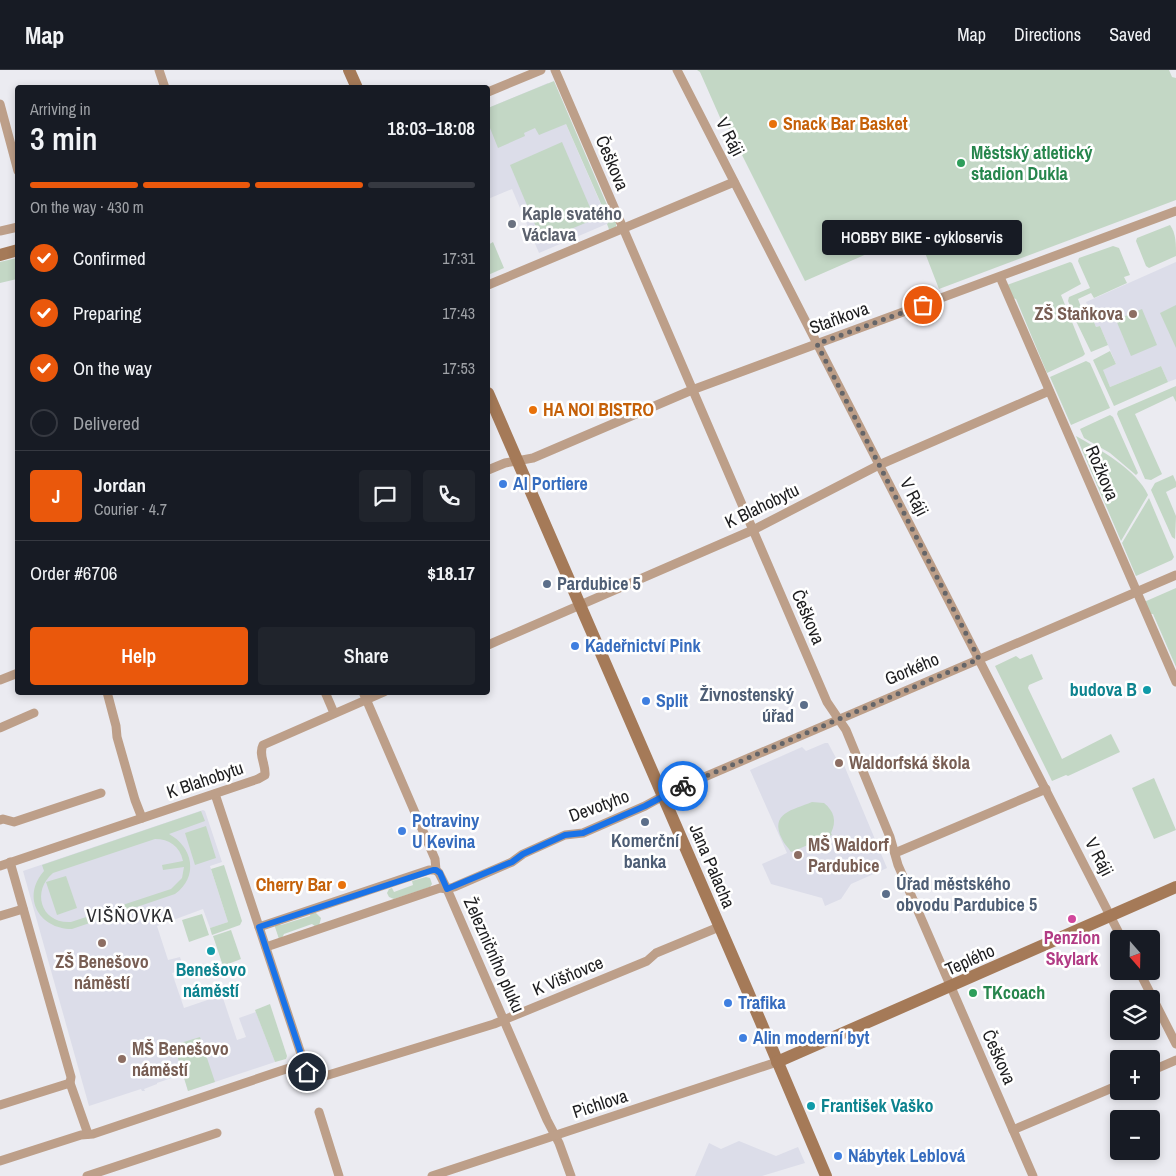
<!DOCTYPE html>
<meta charset="utf-8">
<style>
:root{--surface:#171b24;--page:#20242c;--text:#f1f3f6;--muted:#9ea1a6;--line:#363941;--accent:#ea580c}
body{margin:0;font-family:"Archivo Narrow",sans-serif;background:var(--page);color:var(--text);height:100vh;display:flex;flex-direction:column;font-size:19px;white-space:nowrap}
*{box-sizing:border-box;margin:0}
p{font-size:16px;color:var(--muted)}
.icon{flex:none;width:28px;height:28px;fill:none;stroke:currentColor;stroke-width:2;stroke-linecap:round;stroke-linejoin:round}
.map{position:relative;flex:1;overflow:hidden}
.sheet{position:absolute;left:15px;top:15px;width:475px;height:610px;display:flex;flex-direction:column;background:var(--surface);border-radius:5px;box-shadow:0 2px 8px #0003}
.sheet>*{flex:none}
.needle{width:32px;rotate:160deg}
.fabs{position:absolute;left:1110px;top:860px;display:grid;gap:10px}
.fabs a{display:grid;place-items:center;width:50px;height:50px;border-radius:5px;background:var(--surface);box-shadow:0 2px 8px #0003;font-size:25px}
.pin{position:absolute;display:grid;place-items:center;width:42px;height:42px;color:#fff;margin:-21px;border:2px solid #fff;border-radius:50%;box-shadow:0 1px 5px #0007}
.courier{position:absolute;display:grid;place-items:center;width:50px;height:50px;margin:-25px;border:4px solid #1a73e8;border-radius:50%;background:#fff;color:#222;box-shadow:0 1px 6px #0007}
.bubble{position:absolute;height:35px;border-radius:5px;background:var(--surface);box-shadow:0 2px 8px #0003;font-size:16px;font-weight:600;line-height:35px;text-align:center}
.summary em{font-style:normal;font-weight:600}
.summary div{display:flex;flex-direction:column-reverse}
.summary{display:flex;align-items:center;justify-content:space-between;height:85px;padding:0 15px}
h1{font-size:32px;font-weight:600;line-height:38px}
.bar{display:grid;grid-template-columns:repeat(4,1fr);gap:8px 5px;align-content:center;height:60px;padding:0 15px}
.bar i{height:6px;border-radius:4px;background:var(--line)}
.bar .active{background:var(--accent)}
.bar p{grid-column:span 4}
.line{display:flex;align-items:center;gap:12px;padding:0 15px;border-top:1px solid var(--line)}
.line div{flex:1}
.round{display:grid;place-items:center;flex:none;width:52px;height:52px;border-radius:5px;background:var(--page)}
ol{padding:0 15px;list-style:none}
li{display:flex;align-items:center;gap:15px;height:55px}
li p{margin-inline-start:auto}
li .icon{padding:5px;border-radius:50%;background:var(--accent);color:#fff;stroke-width:4}
li:last-child{color:var(--muted)}
li i{width:28px;height:28px;border:2px solid var(--line);border-radius:50%}
.action{display:flex;gap:10px;margin-top:auto;padding:10px 15px}
.action a{flex:1;height:58px;border-radius:5px;background:var(--accent);color:#fff;font-size:20px;font-weight:600;line-height:58px;text-align:center}
.action a+a{background:var(--page);color:var(--text)}
header{display:flex;align-items:center;gap:30px;box-sizing:border-box;height:70px;padding:0 25px;background:var(--surface);border-bottom:1px solid var(--line)}
header strong{font-size:24px}
nav{display:flex;gap:28px;margin-inline-start:auto;font-size:18px}
.map>svg:first-child{display:block}
</style>
<header>
<strong>Map</strong>
<nav><a>Map</a><a>Directions</a><a>Saved</a></nav>
</header>
<div class="map">
<svg width="1176" height="1106" viewBox="0 0 1176 1106">
<rect width="100%" height="100%" fill="#ebebf1"/>
<g fill="#dcdde9">
<path d="M548,13l61,140 -70,30 -27,-64 -24,10v-91z"/>
<path d="M1176,192v117l-8,3 -7,-16 -51,21 -8,-17 14,-6 -16,-38 -4,1 -10,-25z"/>
<path d="M825,673h3l8,15 4,-1 1,1 46,110 -36,16 -10,15 -16,7 -3,-8 -51,-14 -9,-20 25,-11 -37,-83 52,-23 4,4z"/>
<path d="M203,740l2,1 17,51 -12,4 18,56 -18,6 -7,-19 -46,17 11,34 12,-3 4,12 -12,4 12,35 38,-13 15,45 9,-3 -7,-19 17,-6 19,50 -87,29 -5,-17 -26,9v1l-13,5 1,2h-3l-1,-2 -52,17 -66,-235z"/>
<path d="M739,1071l37,15 22,-9 7,16 -43,13h-67l14,-33 12,6z"/>
</g>
<g fill="#c3d7c5" fill-rule="evenodd">
<path d="M697,0h472l3,7 4,1v122l-237,89 -22,-57 -112,49 -80,-160 -3,1 -22,-50z"/>
<path d="M554,11l59,138 3,-1v9l-6,5 -3,-8 2,-2 -43,-98 -27,11 -4,-7 -11,5 1,3 -27,12 -10,-25v-15z"/>
<path d="M562,72l33,77 -53,22 -32,-76z"/>
<path d="M1170,155c6,8 6,19 6,31l-27,12 -3,-2 -10,-25 1,-3z"/>
<path d="M493,172l11,26 -16,7v-30z"/>
<path d="M1113,176l6,2 11,27 -6,2 3,6 -33,15 -3,-5 -13,6 6,16 -8,3 -8,-17 1,-4 21,-9 -12,-27 1,-3z"/>
<path d="M17,188v21l-17,4v-21z"/>
<path d="M1070,192l2,1 9,21 -20,11 24,59 -2,2 -36,17 -31,-74 -4,-1 -5,-13z"/>
<path d="M1176,235v43l-16,-35z"/>
<path d="M1142,239l15,36 -26,11 -15,-36z"/>
<path d="M1091,245l5,12 4,-1 8,19 -17,7 -15,-31z"/>
<path d="M1110,281l6,13 -13,6 7,17 51,-21 7,16 -54,24 -21,-46z"/>
<path d="M1086,291l4,2 20,45 -39,17 -21,-48z"/>
<path d="M1176,316v16l-3,-6 -38,18 27,60 -11,6 -6,-1 -28,-65 1,-3z"/>
<path d="M1110,345l3,2 25,56 -2,2 -26,-22 -26,-15 -4,-9z"/>
<path d="M1076,366c23,13 61,34 72,59l-27,46z"/>
<path d="M1173,405l3,7v5l-10,5 10,24 -1,23 -3,-2 -21,-47 4,-7z"/>
<path d="M1149,428l25,59 -2,3 -36,16 -14,-33z"/>
<path d="M1176,518v79l-23,-53h-3l-6,-12z"/>
<path d="M1032,584l11,25 -14,6 -1,3 34,71 49,-25 9,18 -52,24 -2,-1 -14,6 -57,-115 21,-10 4,3z"/>
<path d="M1154,708l22,52 -22,9 -22,-51z"/>
<path d="M812,732l12,1c10,8 13,18 7,30l1,2 -41,17c-3,-5 -7,-8 -9,-13 -13,-26 11,-29 30,-37z"/>
<path d="M201,741l4,10 -36,13c24,13 30,43 6,60l-103,35c-33,0 -51,-32 -28,-58l-2,-6zM155,769c14,0 25,7 28,22l-21,4 1,5 21,-3 -2,11 -11,11 -100,33c-30,2 -40,-31 -18,-49z"/>
<path d="M206,756l10,32 -21,7 -10,-32z"/>
<path d="M224,795l18,56 -2,4 -28,10 -2,-7 18,-6 -17,-53z"/>
<path d="M66,806l11,32 -20,7 -11,-33z"/>
<path d="M426,807l4,1 2,6 -2,3 -36,12 -5,-2 -2,-4 2,-4 3,-1 2,4 19,-7 -1,-4z"/>
<path d="M314,841l7,7 -2,8 -3,1 -4,-3 -28,10 -2,4 -3,1 -5,-15 3,-1 4,2 29,-9 1,-4z"/>
<path d="M202,844l7,21 -20,7 -7,-22z"/>
<path d="M231,860l10,29 -18,7 -10,-30z"/>
<path d="M270,934l17,52 -1,3 -11,3 -20,-52z"/>
<path d="M200,967l15,45 -27,9 -14,-46z"/>
</g>
<g fill="none" stroke-linecap="round" stroke-linejoin="round">
<g stroke="#bd9f89" stroke-width="9">
<path d="M159,0l6,18"/>
<path d="M555,0l272,632 19,28 44,107 8,28 135,311"/>
<path d="M677,0l445,869"/>
<path d="M488,22l53,-22"/>
<path d="M0,34l18,67"/>
<path d="M0,161l18,-4"/>
<path d="M1000,207l176,405"/>
<path d="M488,215l246,-103"/>
<path d="M488,400l17,-7 28,-5 159,-68 484,-179"/>
<path d="M488,575l265,-115 126,-65 170,-74"/>
<path d="M0,610l18,-7"/>
<path d="M107,622l9,34 1,11 18,63 7,18"/>
<path d="M325,622l9,21"/>
<path d="M363,622l72,167 1,11 3,3 8,16 100,231 12,23 12,33"/>
<path d="M0,658l34,-15"/>
<path d="M215,724l92,278 6,6 12,-2 169,-52 153,-63 9,-8 63,-26"/>
<path d="M0,750l3,-1 11,3 87,-29"/>
<path d="M895,783l151,-64"/>
<path d="M10,792l61,215 -1,6 18,51"/>
<path d="M0,796l258,-87 7,-4c1,-11 -7,-20 -2,-30l121,-53"/>
<path d="M0,846l23,-7"/>
<path d="M259,857l170,-57h7"/>
<path d="M266,877l174,-59 7,1 7,-2 58,-25 11,-8 42,-19 18,-2 62,-27 29,-16 502,-215"/>
<path d="M1139,901l37,73"/>
<path d="M1151,1001l25,-11"/>
<path d="M0,1035l70,-22"/>
<path d="M319,1042l20,64"/>
<path d="M1013,1060l106,-45"/>
<path d="M0,1091l81,-26 12,-1 211,-71"/>
<path d="M87,1106l130,-43"/>
<path d="M432,1106l345,-114"/>
</g>
<g stroke="#a57a58" stroke-width="12">
<path d="M349,0l8,18"/>
<path d="M0,185l18,-5"/>
<path d="M488,323l260,599 78,184"/>
<path d="M777,992l399,-175"/>
</g>
</g>
<g fill="none" stroke-linecap="round" stroke-linejoin="round">
<path stroke="#656568" stroke-width="5" stroke-dasharray="0 9" d="M683,716l296,-127 -162,-315 106,-39"/>
<path stroke="#1a73e8" stroke-width="6" d="M307,1002l-48,-145 174,-57h3l4,3 7,16 65,-27 11,-8 42,-19 18,-2 62,-27 38,-20"/>
</g>
<g fill="#e8710a" stroke="#fff" stroke-width="2">
<circle cx="773" cy="54" r="5"/>
<circle cx="533" cy="340" r="5"/>
<circle cx="342" cy="815" r="5"/>
</g>
<g fill="#2e9e5b" stroke="#fff" stroke-width="2">
<circle cx="961" cy="93" r="5"/>
<circle cx="973" cy="923" r="5"/>
</g>
<circle fill="#6b7280" stroke="#fff" stroke-width="2" cx="512" cy="154" r="5"/>
<g fill="#8d6e63" stroke="#fff" stroke-width="2">
<circle cx="1133" cy="244" r="5"/>
<circle cx="839" cy="693" r="5"/>
<circle cx="798" cy="785" r="5"/>
<circle cx="102" cy="873" r="5"/>
<circle cx="122" cy="989" r="5"/>
</g>
<g fill="#3f7fe0" stroke="#fff" stroke-width="2">
<circle cx="503" cy="414" r="5"/>
<circle cx="575" cy="576" r="5"/>
<circle cx="646" cy="631" r="5"/>
<circle cx="402" cy="761" r="5"/>
<circle cx="728" cy="933" r="5"/>
<circle cx="743" cy="968" r="5"/>
<circle cx="838" cy="1086" r="5"/>
</g>
<g fill="#5c6f8a" stroke="#fff" stroke-width="2">
<circle cx="547" cy="514" r="5"/>
<circle cx="804" cy="635" r="5"/>
<circle cx="645" cy="752" r="5"/>
<circle cx="886" cy="824" r="5"/>
</g>
<g fill="#0f9aa8" stroke="#fff" stroke-width="2">
<circle cx="1147" cy="620" r="5"/>
<circle cx="211" cy="881" r="5"/>
<circle cx="811" cy="1036" r="5"/>
</g>
<circle fill="#d1479c" stroke="#fff" stroke-width="2" cx="1072" cy="849" r="5"/>
<g text-anchor="middle" stroke-width="5" stroke-linejoin="round" paint-order="stroke">
<g font-size="18" font-weight="bold" fill="#c56008" stroke="#fff" text-anchor="start">
<text x="783" y="60">Snack Bar Basket</text>
<text x="543" y="346">HA NOI BISTRO</text>
<text x="332" y="821" text-anchor="end">Cherry Bar</text>
</g>
<g font-size="18" fill="#1d1d1f" stroke="#fff">
<text transform="translate(730 67) rotate(63)" y="6">V Ráji</text>
<text transform="translate(612 93) rotate(67)" y="6">Češkova</text>
<text transform="translate(839 248) rotate(-20)" y="6">Staňkova</text>
<text transform="translate(1102 403) rotate(67)" y="6">Rožkova</text>
<text transform="translate(914 427) rotate(63)" y="6">V Ráji</text>
<text transform="translate(762 436) rotate(-26)" y="6">K Blahobytu</text>
<text transform="translate(808 547) rotate(67)" y="6">Češkova</text>
<text transform="translate(912 599) rotate(-23)" y="6">Gorkého</text>
<text transform="translate(205 710) rotate(-19)" y="6">K Blahobytu</text>
<text transform="translate(599 736) rotate(-20)" y="6">Devotyho</text>
<text transform="translate(1099 787) rotate(63)" y="6">V Ráji</text>
<text transform="translate(712 796) rotate(67)" y="6">Jana Palacha</text>
<text transform="translate(494 885) rotate(66)" y="6">Železničního pluku</text>
<text transform="translate(970 890) rotate(-24)" y="6">Teplého</text>
<text transform="translate(568 906) rotate(-23)" y="6">K Višňovce</text>
<text transform="translate(999 987) rotate(66)" y="6">Češkova</text>
<text transform="translate(600 1034) rotate(-18)" y="6">Pichlova</text>
</g>
<g font-size="18" font-weight="bold" fill="#27864d" stroke="#fff" text-anchor="start">
<text x="971" y="89">Městský atletický<tspan x="971" dy="21">stadion Dukla</tspan></text>
<text x="983" y="929">TKcoach</text>
</g>
<g font-size="18" font-weight="bold" fill="#5b616d" stroke="#fff" text-anchor="start">
<text x="522" y="150">Kaple svatého<tspan x="522" dy="21">Václava</tspan></text>
</g>
<g font-size="18" font-weight="bold" fill="#785e54" stroke="#fff" text-anchor="start">
<text x="1123" y="250" text-anchor="end">ZŠ Staňkova</text>
<text x="849" y="699">Waldorfská škola</text>
<text x="808" y="781">MŠ Waldorf<tspan x="808" dy="21">Pardubice</tspan></text>
<text x="102" y="898" text-anchor="middle">ZŠ Benešovo<tspan x="102" dy="21">náměstí</tspan></text>
<text x="132" y="985">MŠ Benešovo<tspan x="132" dy="21">náměstí</tspan></text>
</g>
<g font-size="18" font-weight="bold" fill="#366cbe" stroke="#fff" text-anchor="start">
<text x="513" y="420">Al Portiere</text>
<text x="585" y="582">Kadeřnictví Pink</text>
<text x="656" y="637">Split</text>
<text x="412" y="757">Potraviny<tspan x="412" dy="21">U Kevina</tspan></text>
<text x="738" y="939">Trafika</text>
<text x="753" y="974">Alin moderní byt</text>
<text x="848" y="1092">Nábytek Leblová</text>
</g>
<g font-size="18" font-weight="bold" fill="#4e5e75" stroke="#fff" text-anchor="start">
<text x="557" y="520">Pardubice 5</text>
<text x="794" y="631" text-anchor="end">Živnostenský<tspan x="794" dy="21">úřad</tspan></text>
<text x="645" y="777" text-anchor="middle">Komerční<tspan x="645" dy="21">banka</tspan></text>
<text x="896" y="820">Úřad městského<tspan x="896" dy="21">obvodu Pardubice 5</tspan></text>
</g>
<g font-size="18" font-weight="bold" fill="#0d838f" stroke="#fff" text-anchor="end">
<text x="1137" y="626">budova B</text>
<text x="211" y="906" text-anchor="middle">Benešovo<tspan x="211" dy="21">náměstí</tspan></text>
<text x="821" y="1042" text-anchor="start">František Vaško</text>
</g>
<g font-size="18" font-weight="bold" fill="#b23c85" stroke="#fff">
<text x="1072" y="874">Penzion<tspan x="1072" dy="21">Skylark</tspan></text>
</g>
<g font-size="19" letter-spacing="1" fill="#2e2f33" stroke="#fff">
<text x="130" y="852">VIŠŇOVKA</text>
</g>
</g>
</svg>
<div class="fabs">
<a><svg class="needle" viewBox="-14 -14 28 28"><path d="M0-13l5 13h-10z" fill="#e53935"/><path d="M0 13l5-13h-10z" fill="#9ea1a6"/></svg></a>
<a><svg class="icon" aria-label="layers" viewBox="0 0 24 24"><path d="M12 4l9 5-9 5-9-5zM3 14l9 5 9-5"/></svg></a>
<a>+</a>
<a>−</a>
</div>
<div class="pin" style="left:923px;top:235px;background:#ea580c"><svg class="icon" aria-label="bag" viewBox="0 0 24 24"><path d="M5 8h14l-1 12H6zM9 8a3 3 0 0 1 6 0"/></svg></div>
<div class="pin" style="left:307px;top:1002px;background:#1f2937"><svg class="icon" aria-label="home" viewBox="0 0 24 24"><path d="M3 11l9-7 9 7M6 9v11h12V9"/></svg></div>
<div class="courier" style="left:683px;top:716px"><svg class="icon" aria-label="bike" viewBox="0 0 24 24"><circle cx="6" cy="16" r="4"/><circle cx="18" cy="16" r="4"/><path d="M6 16l4-8h5l3 8M10 8l3 8H6M13 5h3"/></svg></div>
<div class="bubble" style="left:822px;top:150px;width:200px">HOBBY BIKE - cykloservis</div>
<section class="sheet">
<div class="summary"><div><h1>3 min</h1><p>Arriving in</p></div><em>18:03–18:08</em></div>
<div class="bar"><i class="active"></i><i class="active"></i><i class="active"></i><i></i><p>On the way · 430 m</p></div>
<ol>
<li><svg class="icon" aria-label="check" viewBox="0 0 24 24"><path d="M5 12l5 5 9-10"/></svg>Confirmed<p>17:31</p></li>
<li><svg class="icon" aria-label="check" viewBox="0 0 24 24"><path d="M5 12l5 5 9-10"/></svg>Preparing<p>17:43</p></li>
<li><svg class="icon" aria-label="check" viewBox="0 0 24 24"><path d="M5 12l5 5 9-10"/></svg>On the way<p>17:53</p></li>
<li><i></i>Delivered</li>
</ol>
<div class="line" style="height:90px"><b class="round" style="background:var(--accent);color:#fff">J</b><div><b>Jordan</b><p>Courier · 4.7</p></div><a class="round"><svg class="icon" aria-label="chat" viewBox="0 0 24 24"><path d="M4 5h16v11H9l-5 4z"/></svg></a><a class="round"><svg class="icon" aria-label="phone" viewBox="0 0 24 24"><path d="M5 4h4l2 5-3 2q2 4 5 5l2-3 5 2v4C11 20 4 13 5 4z"/></svg></a></div>
<div class="line" style="height:65px"><div>Order #6706</div><b>$18.17</b></div>
<div class="action"><a>Help</a><a>Share</a></div>
</section>
</div>
